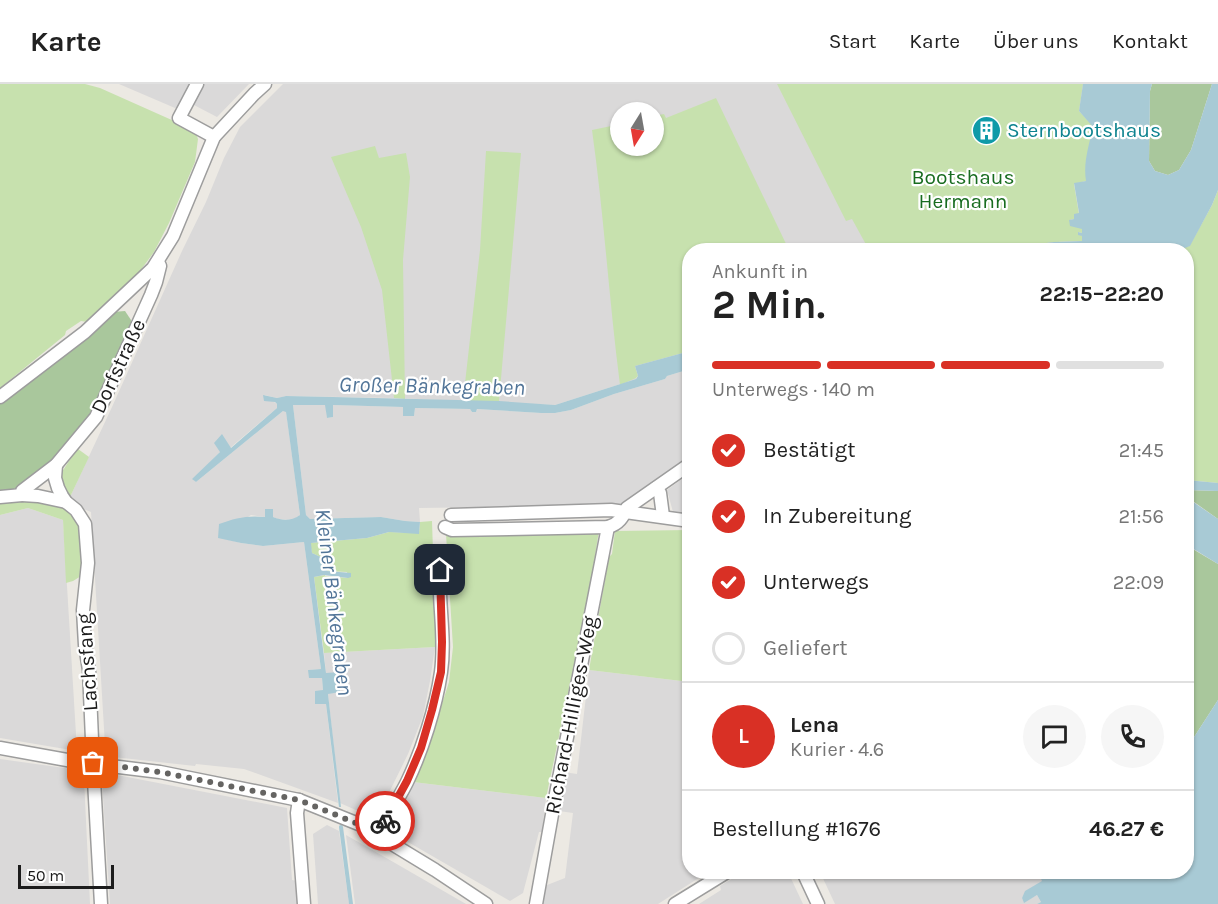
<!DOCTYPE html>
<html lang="de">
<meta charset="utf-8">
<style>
:root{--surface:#fff;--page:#f6f6f6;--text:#222;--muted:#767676;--line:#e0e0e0;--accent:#d93025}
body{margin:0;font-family:Karla,sans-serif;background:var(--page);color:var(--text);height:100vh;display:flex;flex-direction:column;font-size:22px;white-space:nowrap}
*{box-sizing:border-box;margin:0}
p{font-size:20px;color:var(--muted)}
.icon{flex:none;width:33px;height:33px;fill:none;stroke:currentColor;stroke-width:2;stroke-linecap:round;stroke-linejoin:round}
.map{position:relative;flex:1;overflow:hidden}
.sheet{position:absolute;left:682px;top:159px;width:512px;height:636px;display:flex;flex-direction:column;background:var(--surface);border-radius:24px;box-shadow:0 2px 4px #0004}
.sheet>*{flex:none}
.needle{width:39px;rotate:191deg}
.tools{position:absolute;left:610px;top:18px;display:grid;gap:12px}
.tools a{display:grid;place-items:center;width:54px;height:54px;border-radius:50%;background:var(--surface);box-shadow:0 2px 4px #0004;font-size:30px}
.scale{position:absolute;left:18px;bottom:15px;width:96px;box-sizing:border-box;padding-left:6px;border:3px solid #1c1c1c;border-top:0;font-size:16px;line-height:21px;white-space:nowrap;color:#1c1c1c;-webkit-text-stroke:4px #fff;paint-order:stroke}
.pin{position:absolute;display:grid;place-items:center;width:51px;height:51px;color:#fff;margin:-26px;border-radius:12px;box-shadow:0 3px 9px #0006}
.courier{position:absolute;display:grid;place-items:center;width:60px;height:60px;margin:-30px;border:4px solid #d93025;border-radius:50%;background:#fff;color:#222;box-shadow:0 2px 8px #0007}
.head em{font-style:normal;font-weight:700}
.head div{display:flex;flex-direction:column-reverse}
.head{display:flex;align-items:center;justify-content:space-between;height:102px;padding:0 30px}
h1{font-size:39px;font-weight:700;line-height:45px}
.bar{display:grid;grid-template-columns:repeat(4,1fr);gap:9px 6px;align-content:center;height:72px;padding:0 30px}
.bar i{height:8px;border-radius:4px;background:var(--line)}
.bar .on{background:var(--accent)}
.bar p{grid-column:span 4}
.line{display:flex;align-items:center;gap:15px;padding:0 30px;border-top:2px solid var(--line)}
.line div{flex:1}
.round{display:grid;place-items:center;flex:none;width:63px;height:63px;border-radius:32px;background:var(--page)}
ol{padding:0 30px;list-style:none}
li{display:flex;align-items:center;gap:18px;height:66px}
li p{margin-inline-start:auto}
li .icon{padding:6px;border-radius:50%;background:var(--accent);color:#fff;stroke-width:4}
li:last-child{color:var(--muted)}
li i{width:33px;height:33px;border:3px solid var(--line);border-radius:50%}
header{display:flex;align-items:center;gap:36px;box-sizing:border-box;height:84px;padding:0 30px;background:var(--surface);border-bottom:2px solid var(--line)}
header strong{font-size:28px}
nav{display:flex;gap:33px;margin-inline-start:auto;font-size:21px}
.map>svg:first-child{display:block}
</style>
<header>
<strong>Karte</strong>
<nav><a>Start</a><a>Karte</a><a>Über uns</a><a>Kontakt</a></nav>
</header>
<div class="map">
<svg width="1218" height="820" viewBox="0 0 1218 820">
<rect width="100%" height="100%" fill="#ece9e3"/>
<g fill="#dad9d9" fill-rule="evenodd">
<path d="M119,0h130l-32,33 -23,-12 -19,3z"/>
<path d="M283,0h800l-24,158 -66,8h-303v101l-55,15 1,13 -81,26 -161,-7 -108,-2 -9,2 -13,-3 13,9v4l-47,40 -8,-13 -2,17 -27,27 3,3 87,-71h3l14,104 -7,5 -15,-1 -5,-2 -7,-8 -1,8 -14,-2 -33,22 23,6 22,3 41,-4 17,127 -13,1 14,7 1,13 -8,14h11l12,99 -94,-34 -48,-5 -1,2 -82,-9 -8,-12 -14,-233 -10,-4 -11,-11 42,-90 70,-156 24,-49 18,-44 16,-31zM621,28h33v34h-33z"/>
<path d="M690,285v89l-65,47 -206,3 1,14 -15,-1 -24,-4 -71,2 -4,-4 -13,-110h33l1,13 6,-1v-12l70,2 1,9h10l1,-8 55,1 2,3h4l1,-3 64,4h14l16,-3 43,-16 51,-15 2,-3z"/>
<path d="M690,389v41l-17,-2 -6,-22z"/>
<path d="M28,424l35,12 14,231 -77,-13v-223z"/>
<path d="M435,563l-5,34 -7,35 -15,38 -32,65 -36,-16 -12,-109 12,-21h-14l-2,-20z"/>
<path d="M589,586l101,12v190h18l-50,32h-118l2,-17 23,-9 8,-65 -14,-2 4,-39 14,2z"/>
<path d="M0,675l79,11 -6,6 11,3 6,125h-90z"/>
<path d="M112,690l175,34 5,72 5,1 1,23h-188l-8,-122z"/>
<path d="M413,698l133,16 -4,34h-3l-16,61 -13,8 -121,-70z"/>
<path d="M327,741l12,6 10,73h-31l-5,-70z"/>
<path d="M346,751l49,28 71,41h-111z"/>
<path d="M743,788h45l15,32h-104l22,-14 -1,-4z"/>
<path d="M820,788h187l2,2 5,-2h24l5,9 -17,10 -4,7 2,4 13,-7 4,7 -4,2h-202z"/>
</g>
<g fill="#c7e1ae">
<path d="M0,0h85l15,4 74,33 22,13 2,5 -3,23 -26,61 -15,29 -17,23 -50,47 -6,-1 -15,10 -1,4 -65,53z"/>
<path d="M777,0h306l-4,27 14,15 -7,55 -12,3 5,30 -5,5 -4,1 12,8v5l-4,-1 4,4v5l-28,1 -61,8h-124l-17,-31 -6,2z"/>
<path d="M716,14l73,152h-99v101l-55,15 3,10 -2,2 -16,7c-11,-85 -16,-170 -28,-255l29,-6v22h33v-30l10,-2 2,4z"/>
<path d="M375,62l4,12 27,-5 4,24 -7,83 2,139 -11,-1 -12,-108 -21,-63 -30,-70z"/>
<path d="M486,67l35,2 -22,248h-36l17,-151z"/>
<path d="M1218,106v293l-31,-3 -1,-230h-6l10,-5 22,-40z"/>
<path d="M78,365l11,8 -19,40 -8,-8 -4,-11 11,-17z"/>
<path d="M11,416c15,1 49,2 60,12 15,15 13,45 10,64l-8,5 -7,2 -3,-63 -35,-12 -28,7v-13z"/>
<path d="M432,437l4,123 -1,3 -111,6 -10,-76 11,-2v1l23,2 -1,-6 -20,-1v-11l-15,-7 -2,-10 57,-5 22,-6 30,1 1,-11z"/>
<path d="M599,446l-9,59 -44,209 -133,-16 14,-31 22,-69 4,-35 -7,-113z"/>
<path d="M690,446v152l-101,-12 20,-113 3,-3 3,-23z"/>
</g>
<g fill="#a9c79c">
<path d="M1152,0h60l-21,66 -12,20 -11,5 -13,-4 -6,-10 1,-70z"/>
<path d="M125,227l6,9v13l-38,82 -27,33 -36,31 -21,13 -9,1v-91l113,-90z"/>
<path d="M1187,406l31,1v28l-31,-22z"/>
<path d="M1186,461l32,19v136l-31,48z"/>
</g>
<g fill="#a8cad5">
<path d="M1083,0h69l-2,7 -1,70 6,10 13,4 11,-5 12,-20 21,-66h6v106l-6,15 -22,41 -10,4h-187l61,-8 28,-1v-5l-4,-1v-3l4,1v-4l-12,-3 -1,-6 5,-1v-5l5,-1 -5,-30 12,-2c-3,-18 3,-36 7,-54l-14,-16z"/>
<path d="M690,267v18l-23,7 -2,3 -51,15 -43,16 -16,3h-14l-64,-4 -1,3h-4l-2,-3 -55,-1 -1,8h-11v-9l-70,-2v12l-6,1 -2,-13h-32l13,110 4,4 71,-2 24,4 15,1 -1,12 -30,-2 -22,6 -56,5 1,10 15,7v11l24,2v4l-3,1 -24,-3 -10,2 12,96 14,-1v20l-12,2 13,113h-2l-13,-103h-11v-13l8,-1 -1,-12h-13l-1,-8 13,-1 -17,-127 -41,4 -22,-3 -23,-5 1,-14c16,-6 29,-9 46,-7v-8h8v8c10,4 18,4 27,-2l-14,-103 -3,-1 -87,71 -4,-3 28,-27 -6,-9 8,-9 9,14 46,-40v-4l-2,-2 -11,-1 -1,-6 14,3 9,-2 47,1 166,4 56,4 81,-26 2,-3 -3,-10z"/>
<path d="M1187,396l31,3v8l-31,-1z"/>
<path d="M1186,413l32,22v45l-31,-19z"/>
<path d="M1218,616v204h-181l4,-2 -4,-7 -13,8 -2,-5 3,-7 17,-10 -4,-9h148l1,-124z"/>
</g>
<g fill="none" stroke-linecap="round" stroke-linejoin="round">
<path stroke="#a8cad5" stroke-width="4" d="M341,743l10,77"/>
<defs>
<g id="minor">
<path d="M197,0l-18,34 35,19"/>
<path d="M0,313l85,-65 68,-64 20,-32 41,-99 40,-43 11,-10"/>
<path d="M56,381l-1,13 3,10 4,8 4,6 10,8 9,14 3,39 -5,47 2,35 4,25 4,93 8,141"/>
<path d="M656,404l4,5 3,23"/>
<path d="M22,411l16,1 28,6"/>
<path d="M0,413l22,-2v-4l34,-26 40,-48 55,-122 5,-13 4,-16 -2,-4"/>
<path d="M451,431l160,-5 79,11"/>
<path d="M445,443l7,3 156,-3c11,-3 15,-10 19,-19l63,-44"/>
<path d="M0,664l78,14 82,10 139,28 62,25 74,45 51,34"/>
<path d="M299,716l-2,13 7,91"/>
<path d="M377,750c10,-17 21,-34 30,-52 15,-31 29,-75 34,-110 5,-34 -3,-68 -1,-102"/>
<path d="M803,788l15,32"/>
<path d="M536,820l17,-95 55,-282"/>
<path d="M675,820l52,-32"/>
</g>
</defs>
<use href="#minor" stroke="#9d9d9d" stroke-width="15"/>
<use href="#minor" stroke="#fff" stroke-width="12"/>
</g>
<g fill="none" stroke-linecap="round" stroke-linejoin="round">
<path stroke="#656462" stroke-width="6" stroke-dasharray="0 10.8" d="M93,679l67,9 139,28 62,25 16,9 8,-13"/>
<path stroke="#d93025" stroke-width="8" d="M385,737l22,-40 14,-33 11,-38 9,-38 1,-30 -2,-72"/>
</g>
<defs>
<symbol id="building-disc" viewBox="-11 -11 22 22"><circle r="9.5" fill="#0f9aa8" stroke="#fff"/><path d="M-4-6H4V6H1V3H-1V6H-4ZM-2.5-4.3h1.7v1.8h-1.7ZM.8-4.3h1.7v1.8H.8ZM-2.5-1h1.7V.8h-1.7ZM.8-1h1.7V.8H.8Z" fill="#fff"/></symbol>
</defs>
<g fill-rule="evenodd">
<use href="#building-disc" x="970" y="30" width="33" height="33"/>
</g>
<g text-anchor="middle" stroke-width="4.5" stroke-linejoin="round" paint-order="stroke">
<g font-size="21" fill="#0d838f" stroke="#fff" text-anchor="start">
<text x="1007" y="53">Sternbootshaus</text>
</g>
<g font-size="21" fill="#186c1f" stroke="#fff">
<text x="963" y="100">Bootshaus<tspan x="963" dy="24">Hermann</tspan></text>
</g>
<g font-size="21" fill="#1c1c1c" stroke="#fff">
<text transform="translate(118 282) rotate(-65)" y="7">Dorfstraße</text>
<text transform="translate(87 578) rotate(-94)" y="7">Lachsfang</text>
<text transform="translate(571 631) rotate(-79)" y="7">Richard-Hilliges-Weg</text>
</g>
<g font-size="22" font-style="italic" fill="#527598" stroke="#fff">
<text transform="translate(432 301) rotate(1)" y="8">Großer Bänkegraben</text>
<text transform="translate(335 518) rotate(83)" y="8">Kleiner Bänkegraben</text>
</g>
</g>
</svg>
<div class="tools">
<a><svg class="needle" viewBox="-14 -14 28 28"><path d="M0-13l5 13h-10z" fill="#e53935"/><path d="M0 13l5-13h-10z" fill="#767676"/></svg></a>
</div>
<div class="scale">50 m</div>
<div class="pin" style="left:93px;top:679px;background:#ea580c"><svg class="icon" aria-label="bag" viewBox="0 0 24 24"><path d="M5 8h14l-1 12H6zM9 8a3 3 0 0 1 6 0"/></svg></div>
<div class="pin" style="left:440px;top:486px;background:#1f2937"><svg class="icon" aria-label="home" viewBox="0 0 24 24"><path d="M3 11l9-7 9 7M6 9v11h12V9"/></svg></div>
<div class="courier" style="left:385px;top:737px"><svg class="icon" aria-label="bike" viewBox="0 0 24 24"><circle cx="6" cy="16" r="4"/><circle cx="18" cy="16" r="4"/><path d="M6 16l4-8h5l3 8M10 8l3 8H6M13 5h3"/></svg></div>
<section class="sheet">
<div class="head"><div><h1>2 Min.</h1><p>Ankunft in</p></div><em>22:15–22:20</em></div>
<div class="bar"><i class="on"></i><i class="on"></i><i class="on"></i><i></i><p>Unterwegs · 140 m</p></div>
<ol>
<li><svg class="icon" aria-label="check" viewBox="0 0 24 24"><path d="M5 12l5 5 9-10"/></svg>Bestätigt<p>21:45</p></li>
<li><svg class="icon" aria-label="check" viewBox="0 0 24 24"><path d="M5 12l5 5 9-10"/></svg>In Zubereitung<p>21:56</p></li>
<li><svg class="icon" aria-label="check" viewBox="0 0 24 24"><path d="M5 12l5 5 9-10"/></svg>Unterwegs<p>22:09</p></li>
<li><i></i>Geliefert</li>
</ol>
<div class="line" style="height:108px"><b class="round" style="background:var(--accent);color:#fff">L</b><div><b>Lena</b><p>Kurier · 4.6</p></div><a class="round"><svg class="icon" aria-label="chat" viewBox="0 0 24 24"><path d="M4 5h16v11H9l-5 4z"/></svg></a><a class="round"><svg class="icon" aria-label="phone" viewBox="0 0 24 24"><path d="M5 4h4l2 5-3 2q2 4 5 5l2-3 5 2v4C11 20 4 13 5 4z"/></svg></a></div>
<div class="line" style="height:78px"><div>Bestellung #1676</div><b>46.27 €</b></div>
</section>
</div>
